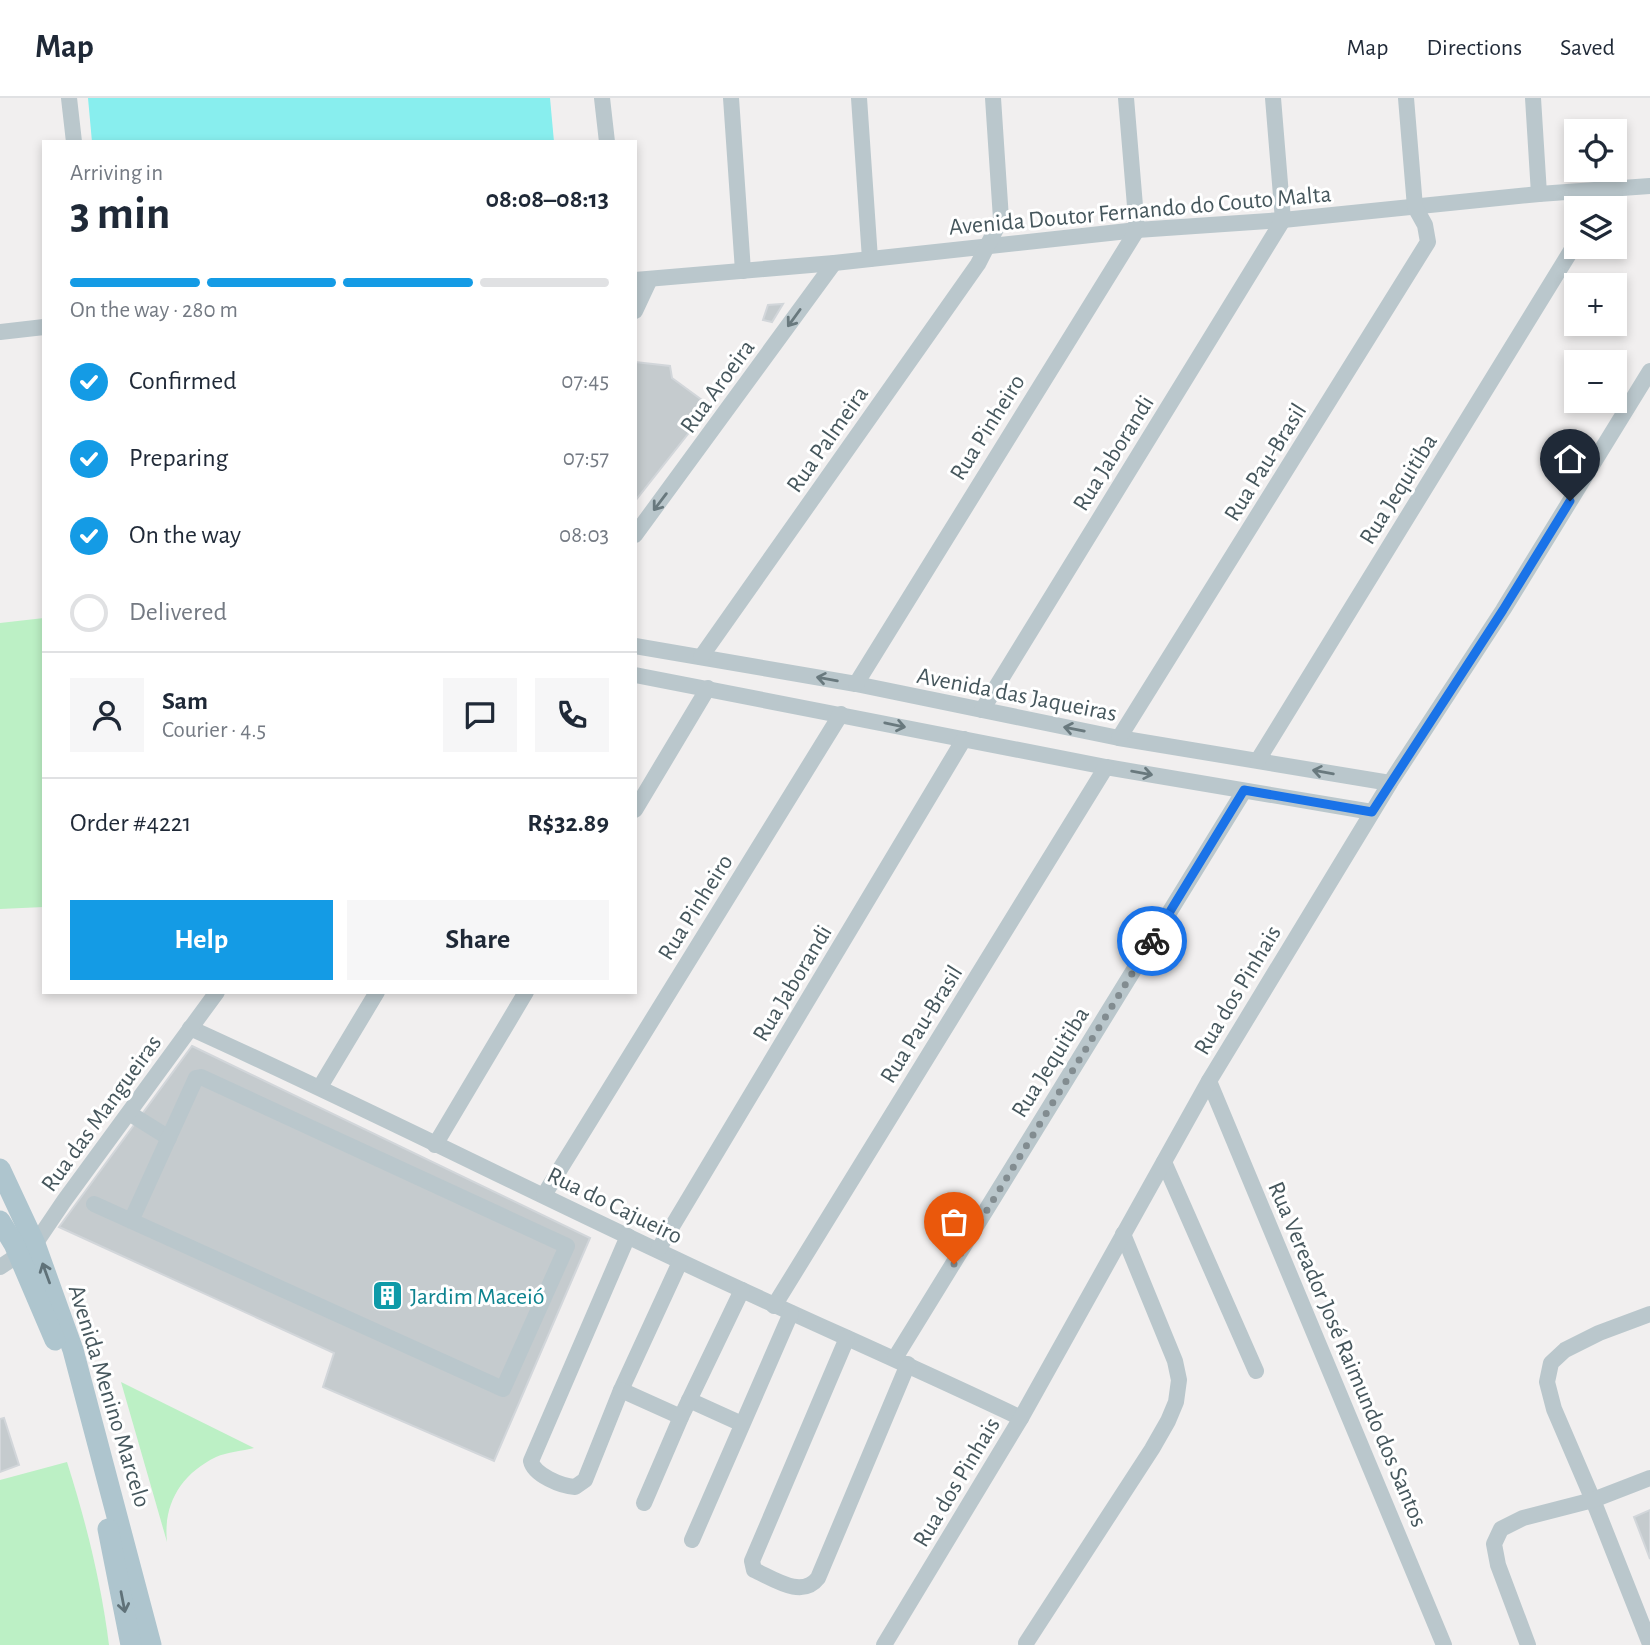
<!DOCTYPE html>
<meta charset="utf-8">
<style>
:root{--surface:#fff;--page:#f6f6f7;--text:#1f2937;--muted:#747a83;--line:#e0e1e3;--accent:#149be5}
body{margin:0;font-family:"Alegreya Sans",sans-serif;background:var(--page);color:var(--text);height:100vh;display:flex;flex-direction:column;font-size:26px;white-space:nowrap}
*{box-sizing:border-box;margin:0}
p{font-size:23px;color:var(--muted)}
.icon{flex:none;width:38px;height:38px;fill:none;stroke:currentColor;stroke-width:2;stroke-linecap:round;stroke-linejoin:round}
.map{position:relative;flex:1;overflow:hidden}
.panel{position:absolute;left:42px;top:42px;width:595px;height:854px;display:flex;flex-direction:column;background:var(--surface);border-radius:0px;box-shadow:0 4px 10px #0003}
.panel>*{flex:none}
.buttons{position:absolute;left:1564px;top:21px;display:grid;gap:14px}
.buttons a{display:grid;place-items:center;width:63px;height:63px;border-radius:0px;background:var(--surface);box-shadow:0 4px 10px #0003;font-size:35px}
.pin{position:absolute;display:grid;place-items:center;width:60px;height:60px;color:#fff;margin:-72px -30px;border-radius:50% 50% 50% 0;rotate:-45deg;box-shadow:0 0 7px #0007}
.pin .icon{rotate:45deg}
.courier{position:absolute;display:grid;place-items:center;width:70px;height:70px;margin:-35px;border:5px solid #1a73e8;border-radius:50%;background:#fff;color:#222;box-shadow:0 2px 9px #0007}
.overview em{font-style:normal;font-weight:700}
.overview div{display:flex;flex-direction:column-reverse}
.overview{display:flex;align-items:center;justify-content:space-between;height:119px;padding:0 28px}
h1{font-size:46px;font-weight:700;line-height:52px}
.bar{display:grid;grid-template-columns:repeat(4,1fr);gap:10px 7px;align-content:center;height:84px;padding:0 28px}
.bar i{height:9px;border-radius:5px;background:var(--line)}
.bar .current{background:var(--accent)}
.bar p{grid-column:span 4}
.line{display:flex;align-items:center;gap:18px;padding:0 28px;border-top:2px solid var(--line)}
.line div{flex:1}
.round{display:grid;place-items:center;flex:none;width:74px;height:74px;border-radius:0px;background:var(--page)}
ol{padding:0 28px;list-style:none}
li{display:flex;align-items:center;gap:21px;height:77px}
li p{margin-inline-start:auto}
li .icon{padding:7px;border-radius:50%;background:var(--accent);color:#fff;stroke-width:4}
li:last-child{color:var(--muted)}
li i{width:38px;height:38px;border:4px solid var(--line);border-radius:50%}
.primary-button{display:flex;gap:14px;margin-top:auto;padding:14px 28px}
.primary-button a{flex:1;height:80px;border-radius:0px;background:var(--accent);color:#fff;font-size:28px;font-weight:700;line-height:80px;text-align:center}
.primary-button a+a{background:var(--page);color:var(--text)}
header{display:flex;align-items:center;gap:42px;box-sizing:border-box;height:98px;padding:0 35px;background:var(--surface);border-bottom:2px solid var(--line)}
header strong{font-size:33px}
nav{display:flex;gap:38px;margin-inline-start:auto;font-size:24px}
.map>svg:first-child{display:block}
</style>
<header>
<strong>Map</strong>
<nav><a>Map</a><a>Directions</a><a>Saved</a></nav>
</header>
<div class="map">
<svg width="1650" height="1547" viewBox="0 0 1650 1547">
<rect width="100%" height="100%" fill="#f1efef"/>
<g fill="#bcf0c5">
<path d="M44,520v289l-44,2v-286z"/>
<path d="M121,1284l133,66c-11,3 -27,4 -38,9 -35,17 -53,47 -49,85z"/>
<path d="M67,1364c19,60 34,120 42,183h-109v-165z"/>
</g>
<path fill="#8ee" d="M88,0h462l4,44h-462z"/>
<g fill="#c5cbce" stroke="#d2d6da" stroke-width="2">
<path d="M783,206l-11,18 -9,-2 5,-15z"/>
<path d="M635,264l35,4 2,12 38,28 -75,95z"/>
<path d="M192,948l398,192 -96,223 -171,-74 11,-34 -275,-126z"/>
<path d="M4,1320l15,47 -19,7v-53z"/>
<path d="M1650,1412v49l-16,-42z"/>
</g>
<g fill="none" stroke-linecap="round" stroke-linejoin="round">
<g stroke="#bac7cc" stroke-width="16">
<path d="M69,0l5,44"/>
<path d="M602,0l5,44"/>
<path d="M731,0l12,173"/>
<path d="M859,0l11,161"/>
<path d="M1533,0l6,96"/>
<path d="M1597,110l12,-19"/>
<path d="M635,182l199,-17 303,-33 146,-10 256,-26 111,-8"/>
<path d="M635,213l15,-32"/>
<path d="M0,234l44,-5"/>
<path d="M635,437l199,-272"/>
<path d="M635,548l221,38 263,54 271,45"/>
<path d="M701,559l277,-393 23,-45 -8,-121"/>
<path d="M635,577l471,92 266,45"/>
<path d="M856,586l281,-454 -11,-132"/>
<path d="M982,612l301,-490 -10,-122"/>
<path d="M1119,640l309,-496 -3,-17 -10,-18 -9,-109"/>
<path d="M1258,662l319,-519"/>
<path d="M635,712l73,-122"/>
<path d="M190,930c166,75 329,158 494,235 112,53 226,102 337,155"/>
<path d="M1209,983l235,564"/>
<path d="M320,989l57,-95"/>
<path d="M129,1015l40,25"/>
<path d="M435,1047l91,-153"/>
<path d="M1164,1064l92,209"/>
<path d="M544,1097l297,-481"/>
<path d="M94,1106l409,185 64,-143 -366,-169 -5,1 -65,143"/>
<path d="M628,1138l-94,218 -3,7c3,14 30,25 44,26l10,-7 36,-90 59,-128"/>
<path d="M658,1152l306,-511"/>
<path d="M0,1169l35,-23 29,-43 153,-209"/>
<path d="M774,1208l332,-539"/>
<path d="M1650,1216l-51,19 -34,17 -14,13 -4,19 7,27 39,91 57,144"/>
<path d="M847,1240l-95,223 2,9c20,9 48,29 64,8l90,-214"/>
<path d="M895,1260l349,-567"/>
<path d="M621,1292l60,27"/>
<path d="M689,1302l53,24"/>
<path d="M644,1405l37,-86 61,-127"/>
<path d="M692,1442l99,-227"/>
<path d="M1026,1545l126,-194 16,-28 8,-19 3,-22 -4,-19 -52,-127"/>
<path d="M884,1547l137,-227 188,-337 181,-298 113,-173 147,-239"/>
<path d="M1528,1547l-30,-80 -4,-21 7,-15 22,-11 70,-18 57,-22"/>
</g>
<g stroke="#aec5ce" stroke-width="21">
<path d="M0,1071l35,75 38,106 78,295"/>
<path d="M0,1123l14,23 41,96"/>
<path d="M108,1431l23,116"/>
</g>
</g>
<defs><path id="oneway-shaft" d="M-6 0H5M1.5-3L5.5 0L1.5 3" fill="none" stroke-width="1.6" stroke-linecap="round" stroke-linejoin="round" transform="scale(1.75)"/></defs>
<g stroke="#69797e">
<use href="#oneway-shaft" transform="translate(794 220) rotate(126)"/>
<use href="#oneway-shaft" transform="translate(660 404) rotate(127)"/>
<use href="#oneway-shaft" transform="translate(827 581) rotate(-170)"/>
<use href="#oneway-shaft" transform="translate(895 627) rotate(12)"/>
<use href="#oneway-shaft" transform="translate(1074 631) rotate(-169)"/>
<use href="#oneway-shaft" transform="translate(1323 674) rotate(-170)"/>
<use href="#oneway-shaft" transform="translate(1142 675) rotate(10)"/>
</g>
<g stroke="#607279">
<use href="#oneway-shaft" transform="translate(46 1175) rotate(-110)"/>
<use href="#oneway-shaft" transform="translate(123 1504) rotate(79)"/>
</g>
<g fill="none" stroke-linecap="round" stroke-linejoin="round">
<path stroke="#828c90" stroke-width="7" stroke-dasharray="0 12.6" d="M954,1166l198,-323"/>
<path stroke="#1a73e8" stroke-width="9" d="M1152,843l92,-151 128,22 131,-202 67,-109"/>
</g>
<defs>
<symbol id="building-square" viewBox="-11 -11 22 22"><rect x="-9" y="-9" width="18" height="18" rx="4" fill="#0f9aa8" stroke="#fff"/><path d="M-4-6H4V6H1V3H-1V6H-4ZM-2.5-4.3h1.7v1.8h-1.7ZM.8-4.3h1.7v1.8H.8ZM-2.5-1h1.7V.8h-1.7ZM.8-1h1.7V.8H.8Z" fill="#fff"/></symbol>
</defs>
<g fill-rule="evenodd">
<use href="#building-square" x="370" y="1180" width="35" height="35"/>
</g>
<g text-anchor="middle" stroke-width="6" stroke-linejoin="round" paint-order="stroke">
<g font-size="24" fill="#46575d" stroke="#fff">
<text transform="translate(1140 112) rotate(-5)" y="8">Avenida Doutor Fernando do Couto Malta</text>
<text transform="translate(717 288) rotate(-54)" y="8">Rua Aroeira</text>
<text transform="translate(987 329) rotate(-58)" y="8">Rua Pinheiro</text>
<text transform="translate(827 341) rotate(-55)" y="8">Rua Palmeira</text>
<text transform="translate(1113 355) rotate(-58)" y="8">Rua Jaborandi</text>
<text transform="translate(1265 364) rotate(-58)" y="8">Rua Pau-Brasil</text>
<text transform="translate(1398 391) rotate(-58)" y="8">Rua Jequitiba</text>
<text transform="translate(1017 596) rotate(11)" y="8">Avenida das Jaqueiras</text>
<text transform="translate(695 809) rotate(-58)" y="8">Rua Pinheiro</text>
<text transform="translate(792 885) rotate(-59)" y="8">Rua Jaborandi</text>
<text transform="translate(1237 892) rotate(-59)" y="8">Rua dos Pinhais</text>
<text transform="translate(921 926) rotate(-58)" y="8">Rua Pau-Brasil</text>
<text transform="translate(1050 964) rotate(-58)" y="8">Rua Jequitiba</text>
<text transform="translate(101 1015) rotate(-54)" y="8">Rua das Mangueiras</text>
<text transform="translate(615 1107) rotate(26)" y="8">Rua do Cajueiro</text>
<text transform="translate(1348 1256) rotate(67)" y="8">Rua Vereador José Raimundo dos Santos</text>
<text transform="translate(110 1298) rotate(73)" y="8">Avenida Menino Marcelo</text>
<text transform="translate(956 1384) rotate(-59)" y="8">Rua dos Pinhais</text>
</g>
<g font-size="24" fill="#0d838f" stroke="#fff" text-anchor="start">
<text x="410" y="1206">Jardim Maceió</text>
</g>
</g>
</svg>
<div class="buttons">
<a><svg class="icon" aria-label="locate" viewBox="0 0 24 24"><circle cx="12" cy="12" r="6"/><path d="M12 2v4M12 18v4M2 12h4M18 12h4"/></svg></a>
<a><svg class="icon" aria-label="layers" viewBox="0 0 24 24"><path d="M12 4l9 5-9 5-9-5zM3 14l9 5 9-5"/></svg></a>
<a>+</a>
<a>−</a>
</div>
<div class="pin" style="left:954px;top:1166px;background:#ea580c"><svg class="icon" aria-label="bag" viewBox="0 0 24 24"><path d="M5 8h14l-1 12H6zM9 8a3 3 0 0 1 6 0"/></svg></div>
<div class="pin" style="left:1570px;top:403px;background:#1f2937"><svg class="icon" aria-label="home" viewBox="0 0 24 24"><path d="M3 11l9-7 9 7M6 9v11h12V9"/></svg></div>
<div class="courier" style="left:1152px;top:843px"><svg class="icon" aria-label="bike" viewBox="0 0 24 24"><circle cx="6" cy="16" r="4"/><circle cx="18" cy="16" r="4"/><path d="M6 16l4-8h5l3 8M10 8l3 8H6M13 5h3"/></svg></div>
<section class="panel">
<div class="overview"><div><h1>3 min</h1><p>Arriving in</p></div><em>08:08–08:13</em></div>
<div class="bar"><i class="current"></i><i class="current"></i><i class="current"></i><i></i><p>On the way · 280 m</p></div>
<ol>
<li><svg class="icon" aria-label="check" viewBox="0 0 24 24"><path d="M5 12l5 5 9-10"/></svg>Confirmed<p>07:45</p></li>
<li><svg class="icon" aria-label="check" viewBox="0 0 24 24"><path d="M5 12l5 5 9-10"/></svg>Preparing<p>07:57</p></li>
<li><svg class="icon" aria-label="check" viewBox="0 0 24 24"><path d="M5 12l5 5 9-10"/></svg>On the way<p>08:03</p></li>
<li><i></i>Delivered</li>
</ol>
<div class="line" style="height:126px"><a class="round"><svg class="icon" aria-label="person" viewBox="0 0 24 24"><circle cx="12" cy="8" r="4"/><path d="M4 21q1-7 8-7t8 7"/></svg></a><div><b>Sam</b><p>Courier · 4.5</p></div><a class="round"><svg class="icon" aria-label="chat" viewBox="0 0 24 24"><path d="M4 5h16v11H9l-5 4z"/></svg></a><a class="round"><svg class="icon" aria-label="phone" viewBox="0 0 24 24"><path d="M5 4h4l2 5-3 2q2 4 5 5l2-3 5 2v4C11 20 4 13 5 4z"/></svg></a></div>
<div class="line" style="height:91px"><div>Order #4221</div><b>R$32.89</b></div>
<div class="primary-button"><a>Help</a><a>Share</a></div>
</section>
</div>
